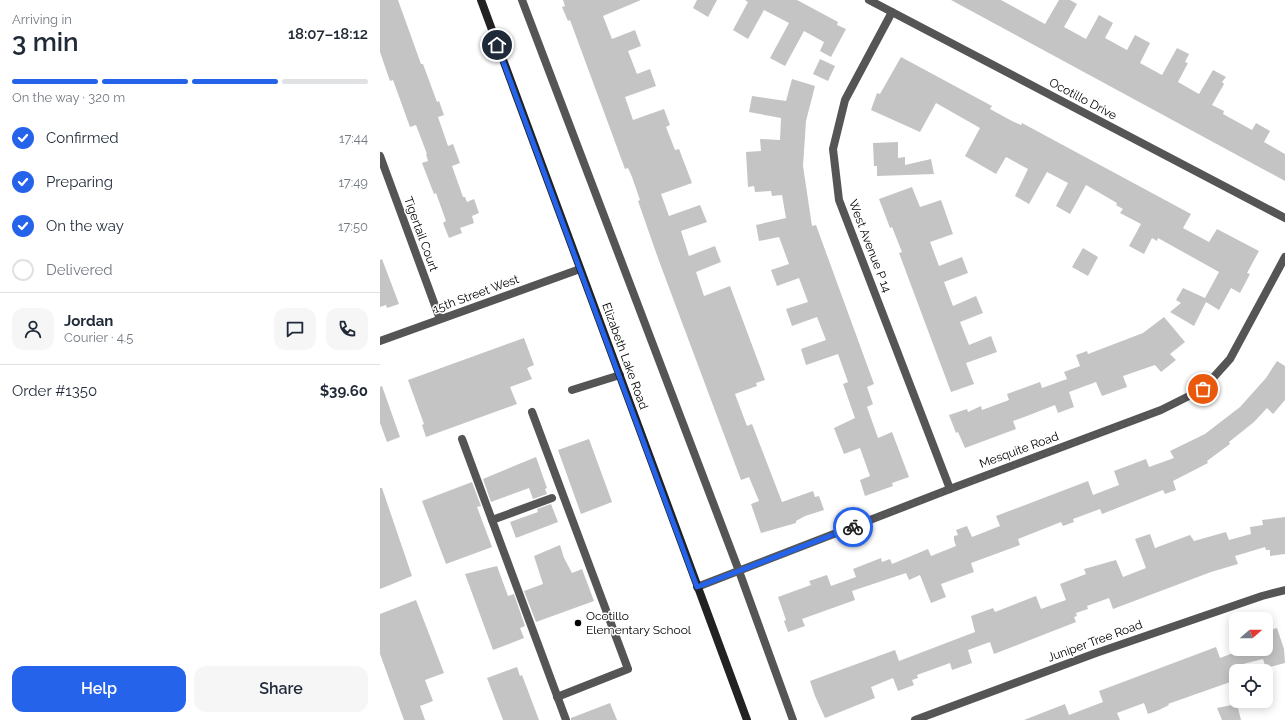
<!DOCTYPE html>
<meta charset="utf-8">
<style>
:root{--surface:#fff;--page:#f6f6f7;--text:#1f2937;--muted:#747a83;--line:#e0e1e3;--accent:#2563eb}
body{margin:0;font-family:Raleway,sans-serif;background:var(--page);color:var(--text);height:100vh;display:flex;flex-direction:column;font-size:15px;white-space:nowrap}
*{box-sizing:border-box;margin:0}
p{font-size:13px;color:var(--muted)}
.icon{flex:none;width:22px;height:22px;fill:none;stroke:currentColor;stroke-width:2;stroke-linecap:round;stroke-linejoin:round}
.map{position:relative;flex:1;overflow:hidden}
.panel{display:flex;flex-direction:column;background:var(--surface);width:380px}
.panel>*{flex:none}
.needle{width:26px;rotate:70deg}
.tools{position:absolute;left:849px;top:612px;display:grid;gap:8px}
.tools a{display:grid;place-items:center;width:44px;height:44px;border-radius:8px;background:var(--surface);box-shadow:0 2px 10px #0003;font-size:20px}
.pin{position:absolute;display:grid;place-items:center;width:34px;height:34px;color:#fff;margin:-17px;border:2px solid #fff;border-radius:50%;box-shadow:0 1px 4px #0007}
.courier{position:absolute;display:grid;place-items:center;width:40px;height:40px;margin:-20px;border:3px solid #2563eb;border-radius:50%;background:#fff;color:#222;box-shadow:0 1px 5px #0007}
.head em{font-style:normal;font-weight:600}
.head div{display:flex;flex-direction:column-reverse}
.head{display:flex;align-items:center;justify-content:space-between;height:68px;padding:0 12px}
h1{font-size:26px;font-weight:600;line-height:30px}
.bar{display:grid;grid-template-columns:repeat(4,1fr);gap:6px 4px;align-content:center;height:48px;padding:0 12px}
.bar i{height:5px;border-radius:3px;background:var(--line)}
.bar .active{background:var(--accent)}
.bar p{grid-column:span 4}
.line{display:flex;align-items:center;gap:10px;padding:0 12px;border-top:1px solid var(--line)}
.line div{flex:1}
.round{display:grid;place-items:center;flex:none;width:42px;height:42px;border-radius:12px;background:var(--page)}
ol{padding:0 12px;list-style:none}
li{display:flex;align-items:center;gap:12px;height:44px}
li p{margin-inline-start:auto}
li .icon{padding:4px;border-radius:50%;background:var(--accent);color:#fff;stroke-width:4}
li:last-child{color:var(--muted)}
li i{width:22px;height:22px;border:2px solid var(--line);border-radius:50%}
.primary-button{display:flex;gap:8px;margin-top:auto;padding:8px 12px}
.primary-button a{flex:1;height:46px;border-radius:12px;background:var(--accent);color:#fff;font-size:16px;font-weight:600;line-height:46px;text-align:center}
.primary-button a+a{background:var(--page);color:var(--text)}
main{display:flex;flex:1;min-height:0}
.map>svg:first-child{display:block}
</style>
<main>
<section class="panel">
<div class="head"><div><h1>3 min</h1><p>Arriving in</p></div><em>18:07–18:12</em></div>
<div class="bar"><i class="active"></i><i class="active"></i><i class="active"></i><i></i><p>On the way · 320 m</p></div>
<ol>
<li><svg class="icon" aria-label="check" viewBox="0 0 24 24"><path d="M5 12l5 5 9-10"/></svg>Confirmed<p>17:44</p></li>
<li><svg class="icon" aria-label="check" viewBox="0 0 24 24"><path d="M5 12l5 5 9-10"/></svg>Preparing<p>17:49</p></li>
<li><svg class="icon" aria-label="check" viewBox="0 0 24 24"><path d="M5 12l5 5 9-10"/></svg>On the way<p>17:50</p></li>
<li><i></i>Delivered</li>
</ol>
<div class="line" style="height:72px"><a class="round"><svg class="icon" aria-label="person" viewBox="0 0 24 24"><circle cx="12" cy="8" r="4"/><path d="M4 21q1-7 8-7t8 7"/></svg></a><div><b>Jordan</b><p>Courier · 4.5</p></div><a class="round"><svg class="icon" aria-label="chat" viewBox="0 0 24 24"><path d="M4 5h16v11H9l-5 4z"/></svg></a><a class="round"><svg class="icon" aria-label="phone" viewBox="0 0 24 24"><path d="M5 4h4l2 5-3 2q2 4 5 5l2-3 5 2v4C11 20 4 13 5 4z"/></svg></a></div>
<div class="line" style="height:52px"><div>Order #1350</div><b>$39.60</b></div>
<div class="primary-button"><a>Help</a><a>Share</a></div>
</section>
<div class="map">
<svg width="905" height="720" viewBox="0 0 905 720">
<rect width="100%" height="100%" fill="#fff"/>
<g fill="#c4c4c4">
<path d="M0,0h18l23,64h2l14,38 2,-1 5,14 -6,2 10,29 5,-2 7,19 -8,3 11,31h2l2,5 7,-3 5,14 -7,3 2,7 -14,5 2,5 -13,5 -6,-15 3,-2 -10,-28 -2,1 -12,-31 6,-2 -2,-7h1l-11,-29 -6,2 -17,-47 -3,1 -10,-29z"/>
<path d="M183,0h78l-38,16 9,23 23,-9 6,16 -13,5 9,23 13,-5 6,17 -31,11 8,23 31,-11 6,16 -4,2 9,23 4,-1 13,34 -31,11 8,22 31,-11 7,17 -26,9 8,25 26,-10 6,16 -25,10 8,24 26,-10 35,94 -9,3 1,3 -22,8 12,32 5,-2 30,78 31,-11 2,6 4,-1 5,14 -19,6 -9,5v2l-35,10 -10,-29 8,-3 -10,-24 -8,3 -82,-219 -21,-60 2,-1 -8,-23 -4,-9 -3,1 -55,-149 -2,1 -6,-14 3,-1z"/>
<path d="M317,0h20l-9,17 -15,-9z"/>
<path d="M365,0h52l41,22 -1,3 9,4 -15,28 -11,-6 4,-9 -20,-11 -19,35 -15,-8 19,-35 -25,-13 -16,29 -15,-9 15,-28z"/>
<path d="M571,0h50l44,24 14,-24h11l7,4 -13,23 22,12 13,-24 14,8 -8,15 22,12 8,-15 15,8 -10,20 22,12 15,-27 12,6 -4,8 3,1 -10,19 21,12 14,-24 13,7 -4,5 2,2 -12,21 12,6 -1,3 29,16 4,-7 14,8 -6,11 21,12v27z"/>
<path d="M521,57l91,49 -2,3 22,12 9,4 1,-2 169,91 -8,14 26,14 8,-13 42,22 -12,22 3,1 -10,19 -9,-5 -12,22 -13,-8 -12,24 -24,-14 11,-9 -5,-3 7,-12 22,10 14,-26 -61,-34 -1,3 -5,-3 -8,16 -15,-8 12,-22 -21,-11 3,-4 -7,-4 1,-2 -31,-18 -16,29 -14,-8 12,-23 -21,-11 -18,32 -14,-8 13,-27 -22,-12 -10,17 -31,-18 15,-28 -44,-25 -16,29 -49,-22 6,-17 3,1z"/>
<path d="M440,59l15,7 -7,15 -15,-7z"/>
<path d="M412,79l23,7 -9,35 -3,45 9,60 4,-1 58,159 -7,3 6,17 -6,3 11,31 14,-6 17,45 -17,6 1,3 -28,10 -5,-16 10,-4 -10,-28 -16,6 -10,-26 21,-10 -12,-34 5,-2 -10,-28 -32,11 -5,-16 25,-9 -9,-23 -25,9 -6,-17 22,-7 -9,-24 -22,8 -6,-16 18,-6 -10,-27 -20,4 -3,-16 30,-7 -4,-23 -10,1 -1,-5 -16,1 -1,-6 -6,1 -2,-35 15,-1 -1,-12 20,1 1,-22 -32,-6 3,-16 34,5z"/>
<path d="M518,142v16l7,-1v8l26,-6 3,15 -57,2v-10h-3l-1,-23z"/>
<path d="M532,187l8,20 21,-7 12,34 -23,8 9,24 23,-9 6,16 -24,9 9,24 23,-10 7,17 -23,9 9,23 22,-9 6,16 -31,11 8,21 -23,8 -52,-139 3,-1 -10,-25 -2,1 -11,-29z"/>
<path d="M703,248l15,9 -10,19 -16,-9z"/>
<path d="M2,259l17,45 -12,4 -1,-3 -6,2v-47z"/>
<path d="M784,317l21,25 -15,12 6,6 -15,12 -6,-7 -32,11 4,11 -25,9 -6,-14 -27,10 5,15 -16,6 -3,-8 -28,11 -14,5 3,8 -51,19 -7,-16 -2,1 -7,-18 18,-6 1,3 13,-6 1,4 27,-10 -2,-6 33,-12 2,6 25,-9 -3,-7 16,-6 -4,-11 11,-4 1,3 55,-21z"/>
<path d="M144,338l10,27 -7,3 5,11 -22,8 7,17 -91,33 -4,-12 2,-1 -16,-44z"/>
<path d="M897,361l8,5v34l-12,14 -6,-6 -13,14 -25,20 1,2 -23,17 1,2 -35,18 3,9 -11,4 -2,-4 -61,24 -2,-5 -27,10 1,3 -11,4 -2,-4 -43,17 2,6 -49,18 3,9 -33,12 5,13 -15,6 -11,-28 -11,5 -3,-7 -54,18 3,9 -53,19 3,7 -17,6 -4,-11 2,-1 -8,-23 33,-12 -2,-4 18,-6 4,11 25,-9 -3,-8 28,-11 1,4 8,-3 2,5 36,-15 3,7 25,-10 -2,-6v-4l4,-1 -2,-5 11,-4 5,11 28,-11 -4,-10 92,-35 5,14 26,-10 -5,-14 32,-12 3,8 25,-9 -4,-7 35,-17 35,-27 26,-29z"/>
<path d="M2,386l18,51 -13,5 -7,-19v-36z"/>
<path d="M209,439l23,63 -31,12 -23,-64z"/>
<path d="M156,457l11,31 -2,1 2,5 -14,5 -4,-11 -38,14 -8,-23z"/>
<path d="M92,482l9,24 -4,1 15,40 -46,17 -24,-63z"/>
<path d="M0,488h2l30,88 -32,13z"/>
<path d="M171,504l7,18 -42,16 -6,-16 28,-10 -1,-3z"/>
<path d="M905,517v37l-15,2v-6h-4l-1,-3 -30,9 3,8 -27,8 -98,37 -4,-11 -22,8 1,3 -12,4 1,3 -3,1 2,5 -82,32 -4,-12 -22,8 4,13 -20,7 -2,-7 -33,12 1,3 -6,2 2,5 -16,6 -5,-13 -22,9 4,11 -50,20 -10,-22 -5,-15 85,-31 4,11 76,-29 -4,-16 22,-8 2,4 41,-16 5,13 25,-9 -6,-16 26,-10 -2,-5 32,-9 7,17 23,-9 -11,-29 15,-5 5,14 35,-13 4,6 32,-9 3,8 22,-6 -1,-7 13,-2 -1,-5z"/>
<path d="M180,545l4,13 8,15 10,-4 12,32 -58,21 -12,-31 19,-7 -9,-28z"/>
<path d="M117,566l11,30 6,-2 11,32 -5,2 4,10 -31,12 -28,-76z"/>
<path d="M36,600l28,73 -19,7 8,21 -13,5 5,14h-21l-24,-66v-40z"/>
<path d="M897,628l7,21 1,14 -19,5 -3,-9 -24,6 2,6h-5v9l-68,24 1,1 -10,5 -11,4 -4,-11 -27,10 3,7h-96l41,-16 4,11 34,-13 -4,-11 117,-44 4,11 24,-9h22v-18z"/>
<path d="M137,667l3,9 2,-1 17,45h-36l-16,-42z"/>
<path d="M230,703l7,17h-46v-2z"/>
<path d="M857,704l4,16h-19l-5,-12z"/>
</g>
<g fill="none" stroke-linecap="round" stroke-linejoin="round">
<g stroke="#555" stroke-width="8">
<path d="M192,390l48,-15"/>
<path d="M152,412l96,257 -71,28"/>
<path d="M82,439l104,281"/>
<path d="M112,520l60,-22"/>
</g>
<g stroke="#555" stroke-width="8">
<path d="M142,0l217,571 54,149"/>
<path d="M489,0l416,218"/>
<path d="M512,12l-47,88 -12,49 6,51 111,289"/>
<path d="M0,156l60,163"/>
<path d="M0,341l200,-72"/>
<path d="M317,587l253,-98 211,-79 42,-21 27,-30 55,-102"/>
<path d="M535,720l181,-67 166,-57 23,-6"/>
</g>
<path stroke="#222" stroke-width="8" d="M101,0l266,720"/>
</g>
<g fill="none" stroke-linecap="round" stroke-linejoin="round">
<path stroke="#595959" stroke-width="4" stroke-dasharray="0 7.2" d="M473,527l308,-117 42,-21"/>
<path stroke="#2563eb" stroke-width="5" d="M117,45l200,542 156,-60"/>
</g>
<circle fill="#000" stroke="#fff" stroke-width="1.5" cx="198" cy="623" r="4"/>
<g text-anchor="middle" stroke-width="3" stroke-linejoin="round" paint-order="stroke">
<g font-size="12" fill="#000" stroke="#fff">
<text transform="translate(703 99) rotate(28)" y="4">Ocotillo Drive</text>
<text transform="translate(41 234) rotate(70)" y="4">Tigertail Court</text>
<text transform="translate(490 246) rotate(69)" y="4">West Avenue P 14</text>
<text transform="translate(96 294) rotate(-20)" y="4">15th Street West</text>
<text transform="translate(245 356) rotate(70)" y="4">Elizabeth Lake Road</text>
<text transform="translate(639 450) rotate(-20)" y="4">Mesquite Road</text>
<text transform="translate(715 641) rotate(-20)" y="4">Juniper Tree Road</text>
</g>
<g font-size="12" fill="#000" stroke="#fff" text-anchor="start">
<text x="206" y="620">Ocotillo<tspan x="206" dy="14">Elementary School</tspan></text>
</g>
</g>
</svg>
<div class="tools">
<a><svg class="needle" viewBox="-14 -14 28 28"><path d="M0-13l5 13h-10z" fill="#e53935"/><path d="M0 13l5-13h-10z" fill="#747a83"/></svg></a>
<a><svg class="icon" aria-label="locate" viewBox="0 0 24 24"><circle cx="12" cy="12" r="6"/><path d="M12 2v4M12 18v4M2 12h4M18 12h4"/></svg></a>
</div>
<div class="pin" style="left:823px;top:389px;background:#ea580c"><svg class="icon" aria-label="bag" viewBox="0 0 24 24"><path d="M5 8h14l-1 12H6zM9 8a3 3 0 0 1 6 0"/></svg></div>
<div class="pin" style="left:117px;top:45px;background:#1f2937"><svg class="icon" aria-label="home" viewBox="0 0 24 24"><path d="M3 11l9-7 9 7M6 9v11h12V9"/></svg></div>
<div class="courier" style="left:473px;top:527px"><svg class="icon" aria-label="bike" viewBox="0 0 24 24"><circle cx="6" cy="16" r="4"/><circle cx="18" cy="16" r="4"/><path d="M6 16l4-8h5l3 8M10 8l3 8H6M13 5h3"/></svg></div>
</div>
</main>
